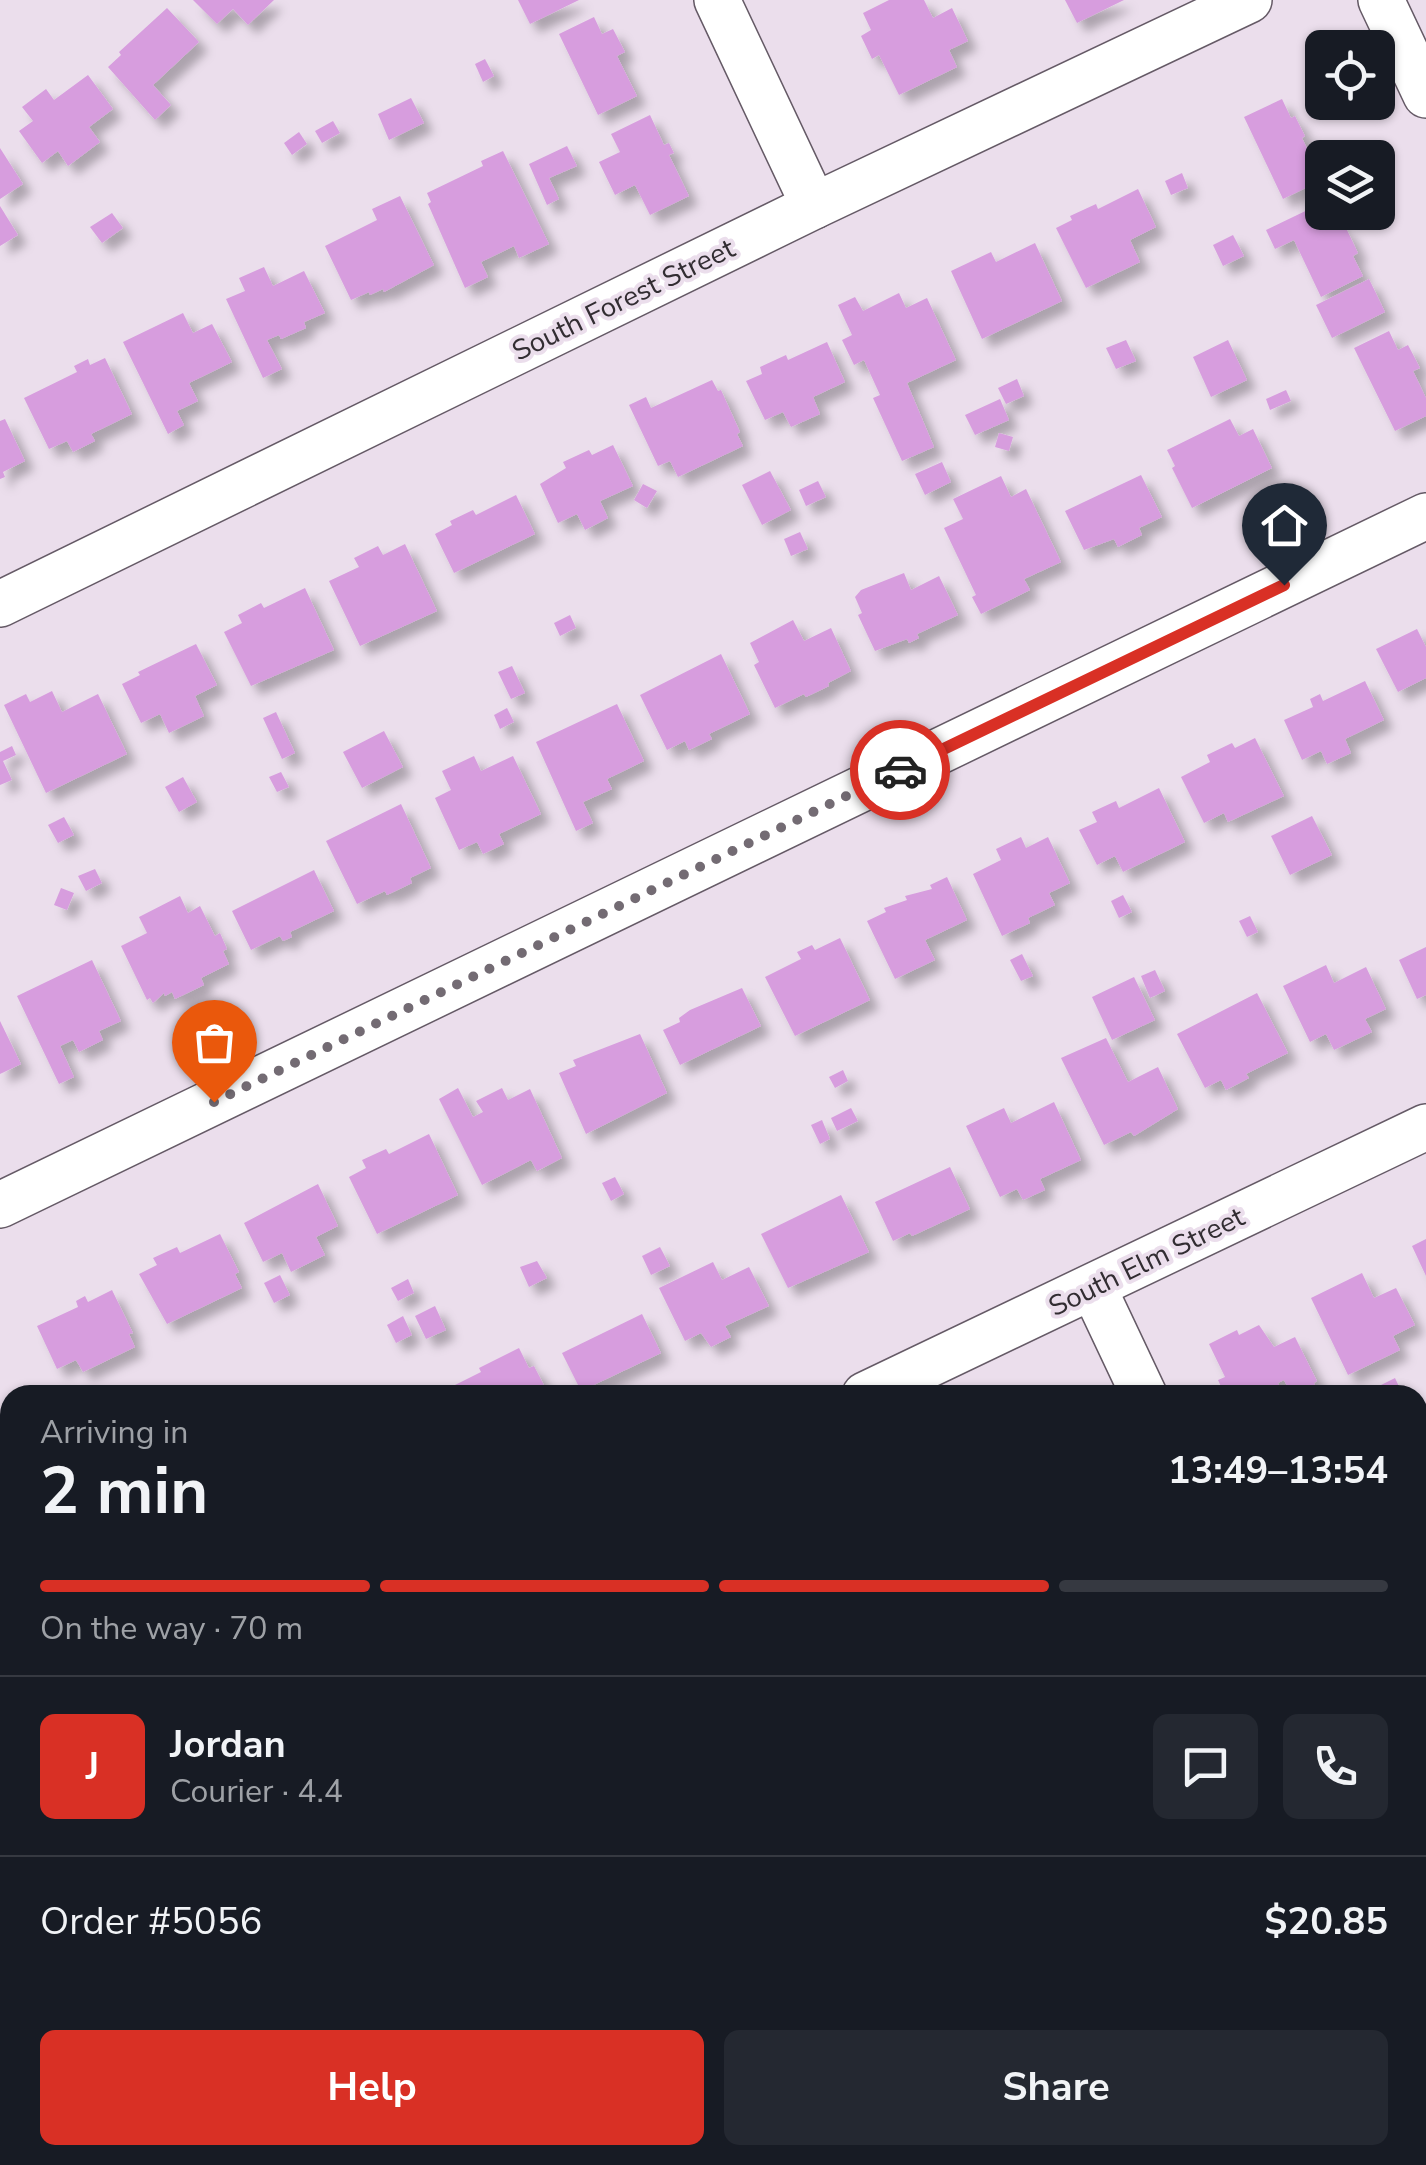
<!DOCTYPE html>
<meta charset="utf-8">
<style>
:root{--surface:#171b24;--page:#242831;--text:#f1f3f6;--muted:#9ea1a6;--line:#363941;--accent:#d93025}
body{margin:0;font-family:"Nunito Sans",sans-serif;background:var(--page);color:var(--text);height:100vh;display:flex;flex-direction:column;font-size:38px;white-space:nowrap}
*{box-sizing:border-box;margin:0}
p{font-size:32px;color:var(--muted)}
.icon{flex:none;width:55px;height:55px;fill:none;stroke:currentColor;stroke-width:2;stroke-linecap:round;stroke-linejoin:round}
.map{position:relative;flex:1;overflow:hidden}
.drawer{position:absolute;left:0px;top:1385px;width:1428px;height:780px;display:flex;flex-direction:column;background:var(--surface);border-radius:30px 30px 0 0;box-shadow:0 2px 8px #0004}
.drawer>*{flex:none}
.tools{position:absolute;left:1305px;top:30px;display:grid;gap:20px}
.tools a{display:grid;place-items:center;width:90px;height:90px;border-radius:15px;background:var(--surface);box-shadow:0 2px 8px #0004;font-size:50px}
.pin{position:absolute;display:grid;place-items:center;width:85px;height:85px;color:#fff;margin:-102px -42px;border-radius:50% 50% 50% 0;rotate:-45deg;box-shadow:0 0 10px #0007}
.pin .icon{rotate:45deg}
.courier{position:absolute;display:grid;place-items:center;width:100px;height:100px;margin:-50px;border:8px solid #d93025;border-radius:50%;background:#fff;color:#222;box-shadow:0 2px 12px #0007}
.head em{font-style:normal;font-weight:700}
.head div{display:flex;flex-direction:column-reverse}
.head{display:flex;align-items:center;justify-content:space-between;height:170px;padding:0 40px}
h1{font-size:65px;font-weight:700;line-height:75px}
.bar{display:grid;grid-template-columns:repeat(4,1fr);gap:15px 10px;align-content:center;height:120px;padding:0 40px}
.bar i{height:12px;border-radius:8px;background:var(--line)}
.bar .current{background:var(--accent)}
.bar p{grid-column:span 4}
.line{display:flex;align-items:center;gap:25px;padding:0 40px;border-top:2px solid var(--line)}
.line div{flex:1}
.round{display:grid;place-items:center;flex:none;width:105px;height:105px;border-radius:15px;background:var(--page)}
.cta{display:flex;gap:20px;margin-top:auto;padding:20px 40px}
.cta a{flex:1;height:115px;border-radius:15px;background:var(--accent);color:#fff;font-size:40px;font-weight:700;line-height:115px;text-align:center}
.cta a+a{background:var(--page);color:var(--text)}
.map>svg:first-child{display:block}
</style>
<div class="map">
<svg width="1426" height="2165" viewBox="0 0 1426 2165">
<defs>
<filter id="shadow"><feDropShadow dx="9" dy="9" stdDeviation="5" flood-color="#0004"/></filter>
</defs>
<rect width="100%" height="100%" fill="#ebdeec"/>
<g fill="#b3dea3">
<path d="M1418,2154l5,11h-487l-3,-10z"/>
<path d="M503,2155h232l3,1 -7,9h-211z"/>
</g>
<g fill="#d79dde" filter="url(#shadow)">
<path d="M193,0h81l-26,25 -15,-16 -16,15z"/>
<path d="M518,0h61l-49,24z"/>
<path d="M889,0h35l9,18 19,-10 16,33 -19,9 8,17 -58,28 -20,-40 -7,4 -11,-23 10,-6 -8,-17z"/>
<path d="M1065,0h59l-47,23z"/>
<path d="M167,8l32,34 -46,43 18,20 -16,15 -47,-53 13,-12 -2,-3z"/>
<path d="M594,17l8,17 11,-5 12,23 -8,4 20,40 -39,19 -39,-81z"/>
<path d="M485,59l9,17 -11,6 -8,-18z"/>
<path d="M88,75l25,34 -24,18 11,15 -32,24 -10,-15 -16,12 -23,-32 14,-10 -11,-14 24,-18 8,11z"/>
<path d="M411,98l13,25 -35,17 -11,-26z"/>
<path d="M1282,99l9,19 4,-2 10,20 -3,2 20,42 -39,19 -39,-82z"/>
<path d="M650,115l14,30 5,-2 5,10 -5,2 20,41 -39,19 -15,-30 -20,10 -16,-33 21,-10 -9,-18z"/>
<path d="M333,121l7,12 -18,10 -7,-12z"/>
<path d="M299,132l8,12 -15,11 -8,-12z"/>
<path d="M567,146l10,20 -28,12 10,21 -12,6 -18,-41z"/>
<path d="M0,148l23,36 -23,15z"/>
<path d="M503,151l46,93 -30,14 -5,-12 -33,16 7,15 -23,11 -37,-84 3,-2 -4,-9 56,-27 -2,-5z"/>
<path d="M1182,173l6,15 -17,7 -6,-14z"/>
<path d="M1138,189l18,38 -26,13 10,22 -54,26 -30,-60 16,-8 -2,-4 26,-12 2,5z"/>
<path d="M400,196l34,69 -50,27 -1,-3 -13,6 -1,-3 -18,8 -26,-54 52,-26 -5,-11z"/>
<path d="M1322,203v9h7l13,18 4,-2 12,25 -5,3 10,20 -42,21 -27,-57 -19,9 -9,-19z"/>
<path d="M0,206l18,29 -18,11z"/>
<path d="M112,213l11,15 -21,15 -12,-16z"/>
<path d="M1233,235l11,21 -21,10 -10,-21z"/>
<path d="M1035,243l27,58 -80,38 -31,-68 40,-19 5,10z"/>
<path d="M264,267l9,19 31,-15 21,42 -21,9 2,6 -25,11 -2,-4 -12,5 15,29 -19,9 -37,-79 19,-8 -6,-13z"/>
<path d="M1369,279l16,33 -53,26 -16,-33z"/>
<path d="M899,293l7,15 21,-10 29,62 -49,23 27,64 -32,14 -29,-63 7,-3 -16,-35 -10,5 -12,-25 10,-5 -14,-30 17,-8 8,14z"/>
<path d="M183,313l10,20 19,-9 20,38 -43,21 9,18 -21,10 7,14 -16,9 -45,-92z"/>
<path d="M1389,331l9,19 10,-5 12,23 -7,3 13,27v18l-31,15 -41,-83z"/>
<path d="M1126,340l10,21 -20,8 -10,-21z"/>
<path d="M1228,340l19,40 -36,17 -18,-40z"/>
<path d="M827,342l18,40 -32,15 7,17 -29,13 -8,-15 -18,8 -19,-39 16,-7 -2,-7 26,-12 2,5z"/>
<path d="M105,358l27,56 -41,20 4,7 -22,11 -6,-11 -18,8 -25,-51 53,-26 -3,-6 14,-7 2,6z"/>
<path d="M1017,379l7,17 -18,8 -8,-16z"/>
<path d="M712,380l6,11 3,-1 19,42 -3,2 6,12 -65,31 -8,-16 -12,5 -29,-61 17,-8 5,11z"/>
<path d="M1286,390l5,11 -21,9 -4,-11z"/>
<path d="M1000,399l9,21 -34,15 -10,-20z"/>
<path d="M5,419l20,42 -22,11 2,5 -5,2v-58z"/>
<path d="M1230,419l9,17 14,-7 19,39 -80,40 -20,-40 3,-2 -8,-16z"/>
<path d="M999,433l14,4 -4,14 -14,-4z"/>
<path d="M613,445l20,41 -33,15 8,17 -23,12 -8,-16 -19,9 -18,-39 26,-16 -3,-6 26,-12 3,5z"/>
<path d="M942,462l9,20 -26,13 -10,-21z"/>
<path d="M770,471l21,39 -29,15 -20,-40z"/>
<path d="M1141,475l21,42 -23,11 3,7 -24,12 -4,-8 -30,11 -19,-39z"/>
<path d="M1001,476l10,21 15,-8 35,73 -37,17 6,11 -49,24 -9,-17 4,-2 -32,-67 19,-9 -10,-20z"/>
<path d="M818,481l8,16 -20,9 -7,-16z"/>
<path d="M643,484l14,7 -10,17 -13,-8z"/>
<path d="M516,495l19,39 -81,39 -19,-39 17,-9 -2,-4 23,-11 3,5z"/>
<path d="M800,532l8,17 -17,7 -7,-17z"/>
<path d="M405,544l32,67 -77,35 -31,-65 30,-14 -5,-9 24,-12 5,9z"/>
<path d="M904,573l7,17 28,-14 19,39 -41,19 2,4 -10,5 -2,-4 -32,12 -17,-36 4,-2 -7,-16 6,-7z"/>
<path d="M305,588l29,62 -83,36 -27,-54 18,-9 -4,-8 23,-12 3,5z"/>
<path d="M570,615l6,13 -16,8 -6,-13z"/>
<path d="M793,620l11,21 27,-13 20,43 -23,12 1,3 -23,11 -2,-3 -29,14 -21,-43 5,-3 -9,-19z"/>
<path d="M1417,629l9,18v31l-28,14 -22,-43z"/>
<path d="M196,644l21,41 -22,11 9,20 -35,17 -9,-19 -19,9 -19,-39 18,-9 -2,-3z"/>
<path d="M721,654l29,60 -41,20 3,5 -23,11 -4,-9 -18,9 -27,-55z"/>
<path d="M512,666l13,27 -14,6 -13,-27z"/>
<path d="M1365,681l19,39 -39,19 6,14 -24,11 -6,-13 -19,9 -18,-40 29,-13 -3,-8 10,-5 3,7z"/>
<path d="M52,691l10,21 36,-18 29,60 -81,39 -42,-88 22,-11 4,8z"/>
<path d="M617,704l27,57 -37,18 5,10 -29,13 10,21 -17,8 -40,-89z"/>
<path d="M507,708l7,14 -14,7 -6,-14z"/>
<path d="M276,712l19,41 -13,6 -19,-41z"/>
<path d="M384,731l19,36 -41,21 -19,-36z"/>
<path d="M1255,738l29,58 -56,26 -4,-9 -20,10 -23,-46 29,-15 -3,-7 25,-12 3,5z"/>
<path d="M12,746l4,9 -13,6 9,19 -12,5v-33z"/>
<path d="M474,756l7,15 32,-15 28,58 -42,20 5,10 -21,10 -6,-12 -18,8 -24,-52 16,-8 -9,-19z"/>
<path d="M281,772l8,15 -12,5 -8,-15z"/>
<path d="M183,777l14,25 -18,10 -14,-25z"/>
<path d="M1159,788l26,54 -62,30 -8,-16 -18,9 -18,-35 18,-8 -5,-10 24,-11 3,7z"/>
<path d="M401,804l30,64 -21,10 2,5 -25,12 -2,-4 -28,13 -31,-63z"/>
<path d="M1312,816l20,39 -42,20 -19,-39z"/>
<path d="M64,817l10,18 -16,8 -10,-18z"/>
<path d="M1021,837l5,11 22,-11 22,46 -21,10 6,12 -27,13 2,5 -28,13 -29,-62 28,-14 -5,-11z"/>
<path d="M95,869l7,14 -16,8 -8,-15z"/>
<path d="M314,870l20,41 -44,21 2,5 -9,4 -3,-5 -29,14 -19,-39z"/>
<path d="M947,877l20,43 -42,20 10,20 -40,19 -28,-58 19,-9 -2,-4 23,-8 -2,-4 27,-7 -2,-4z"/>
<path d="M61,888l13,5 -7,17 -13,-5z"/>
<path d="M1123,895l9,17 -13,6 -8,-17z"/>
<path d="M180,896l8,17 12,-7 15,30 5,-3 7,16 -4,2 6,13 -28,14 3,7 -29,14 -3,-7 -7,4 -1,-3 -11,10 -3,-5 -3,2 -26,-54 26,-13 -8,-16z"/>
<path d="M1250,916l8,16 -11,5 -8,-16z"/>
<path d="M840,938l30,62 -75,36 -30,-59 36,-18 -4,-7 15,-7 3,5z"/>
<path d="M1426,947v48l-9,4 -18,-39z"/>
<path d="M1022,954l11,22 -12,5 -11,-21z"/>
<path d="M92,960l29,61 -22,10 4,9 -24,12 -6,-12 -13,6 14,31 -15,7 -42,-88z"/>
<path d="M1326,965l8,18 32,-16 20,42 -21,10 7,13 -38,18 -8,-16 -16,8 -27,-56z"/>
<path d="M1155,970l10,21 -15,7 -9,-22z"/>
<path d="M1134,977l21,43 -43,20 -20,-43z"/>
<path d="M742,988l19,38 -81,39 -17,-35 17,-8 -1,-4 11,-8z"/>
<path d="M1257,993l31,60 -42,21 3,4 -23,12 -5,-10 -16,8 -28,-54z"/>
<path d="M0,1021l21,43 -21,10z"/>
<path d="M640,1034l27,59 -81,41 -27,-61 17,-7 -3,-6z"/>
<path d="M1106,1038l22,44 30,-15 20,42 -44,27 -3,-4 -27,13 -43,-87z"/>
<path d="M843,1070l5,11 -13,7 -6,-11z"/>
<path d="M458,1088l15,29 10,-5 -7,-11 26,-13 6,12 22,-11 32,69 -25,13 -6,-11 -49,25 -43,-86z"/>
<path d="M1054,1102l27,58 -41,19 5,11 -22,10 -6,-11 -17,8 -34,-71 38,-18 7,15z"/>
<path d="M851,1108l7,13 -21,10 -6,-13z"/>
<path d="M822,1120l8,19 -10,5 -9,-19z"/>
<path d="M429,1134l29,61 -81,39 -28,-57 17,-9 -4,-8 24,-11 3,5z"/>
<path d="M950,1167l20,42 -58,27 -2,-3 -17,8 -18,-39z"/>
<path d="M615,1177l9,17 -13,7 -9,-18z"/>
<path d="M318,1184l20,42 -22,11 9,18 -34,17 -9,-19 -19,9 -19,-39z"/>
<path d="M841,1195l28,57 -81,36 -27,-54z"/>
<path d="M220,1234l19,38 -4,2 7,14 -75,36 -28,-50 18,-9 -4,-7 24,-11 3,6z"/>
<path d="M1426,1239v37l-14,-30z"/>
<path d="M660,1247l10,19 -19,9 -9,-19z"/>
<path d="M537,1261l10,17 -18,9 -9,-20z"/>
<path d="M713,1262l9,18 27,-13 20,39 -44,20 6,11 -20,10 -10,-14 -16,8 -26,-53z"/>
<path d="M1362,1273l12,25 22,-10 19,37 -22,11 7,14 -52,25 -37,-77z"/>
<path d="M280,1275l10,20 -16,8 -10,-20z"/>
<path d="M408,1279l6,14 -16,8 -7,-13z"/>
<path d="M112,1290l21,43 -4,1 6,13 -52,25 -7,-12 -19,9 -20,-43 41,-19 -2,-6 9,-5 3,6z"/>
<path d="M435,1306l11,24 -20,9 -11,-23z"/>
<path d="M642,1314l19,39 -80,38 -19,-38z"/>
<path d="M403,1316l9,19 -16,8 -9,-18z"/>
<path d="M1259,1325l15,22 21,-10 22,44 -3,2 6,12 -29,-1 -7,-14 -6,3 6,12h-10l-4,-8 -7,3 2,5h-40l-7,-15 7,-3 -16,-33 28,-14 2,5z"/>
<path d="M519,1348l10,20 5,-2 15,29h-97l-3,-7 32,-16 -2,-4z"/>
<path d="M1395,1378l8,17h-44l22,-10z"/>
<path d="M10,1622v52l-10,5v-52z"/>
<path d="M260,2155h111l-21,10h-85z"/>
<path d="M386,2155h100l5,10h-100z"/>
</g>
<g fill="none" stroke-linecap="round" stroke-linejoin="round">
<defs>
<g id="minor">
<path d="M717,0l97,206"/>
<path d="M1381,0l45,95"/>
<path d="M0,604l814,-398 435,-206"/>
<path d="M0,1205l1426,-689"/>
<path d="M1093,1287l51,108"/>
<path d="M865,1395l561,-268"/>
<path d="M1418,1720l8,-4"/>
<path d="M0,1807l10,-5"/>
<path d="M0,1932l10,21"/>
<path d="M1418,1965l8,18"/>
<path d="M106,2155l5,10"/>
</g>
</defs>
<use href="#minor" stroke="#655a66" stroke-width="48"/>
<use href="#minor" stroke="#fff" stroke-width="45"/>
</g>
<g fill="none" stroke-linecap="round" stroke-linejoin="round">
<path stroke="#736b73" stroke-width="10" stroke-dasharray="0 18" d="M214,1102l686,-332"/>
<path stroke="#d93025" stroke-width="12" d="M900,770l384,-185"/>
</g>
<g text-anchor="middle" stroke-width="8" stroke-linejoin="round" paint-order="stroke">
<g font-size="28" fill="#322d32" stroke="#ebdeec">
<text transform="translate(623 299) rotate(-26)" y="10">South Forest Street</text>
<text transform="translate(1146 1261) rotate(-26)" y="10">South Elm Street</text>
</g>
</g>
</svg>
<div class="tools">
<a><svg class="icon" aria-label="locate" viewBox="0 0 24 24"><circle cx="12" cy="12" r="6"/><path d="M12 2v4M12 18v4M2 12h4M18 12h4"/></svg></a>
<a><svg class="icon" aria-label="layers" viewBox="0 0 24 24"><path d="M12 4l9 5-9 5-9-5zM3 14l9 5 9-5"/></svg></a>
</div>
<div class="pin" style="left:214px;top:1102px;background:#ea580c"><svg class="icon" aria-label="bag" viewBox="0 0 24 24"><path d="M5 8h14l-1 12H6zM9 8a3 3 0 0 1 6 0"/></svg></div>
<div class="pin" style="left:1284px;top:585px;background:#1f2937"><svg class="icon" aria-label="home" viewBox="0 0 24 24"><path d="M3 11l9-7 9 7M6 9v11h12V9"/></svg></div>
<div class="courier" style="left:900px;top:770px"><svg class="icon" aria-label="car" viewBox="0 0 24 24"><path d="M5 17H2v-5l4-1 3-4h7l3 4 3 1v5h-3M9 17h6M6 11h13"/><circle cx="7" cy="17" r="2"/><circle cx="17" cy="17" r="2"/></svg></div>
<section class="drawer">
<div class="head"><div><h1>2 min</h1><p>Arriving in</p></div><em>13:49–13:54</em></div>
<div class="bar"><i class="current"></i><i class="current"></i><i class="current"></i><i></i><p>On the way · 70 m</p></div>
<div class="line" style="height:180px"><b class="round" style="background:var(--accent);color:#fff">J</b><div><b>Jordan</b><p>Courier · 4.4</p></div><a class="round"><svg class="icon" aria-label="chat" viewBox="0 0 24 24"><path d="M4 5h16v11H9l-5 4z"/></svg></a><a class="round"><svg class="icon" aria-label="phone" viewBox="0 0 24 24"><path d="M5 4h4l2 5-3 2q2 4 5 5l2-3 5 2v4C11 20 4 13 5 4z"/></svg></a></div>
<div class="line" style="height:130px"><div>Order #5056</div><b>$20.85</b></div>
<div class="cta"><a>Help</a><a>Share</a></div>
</section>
</div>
